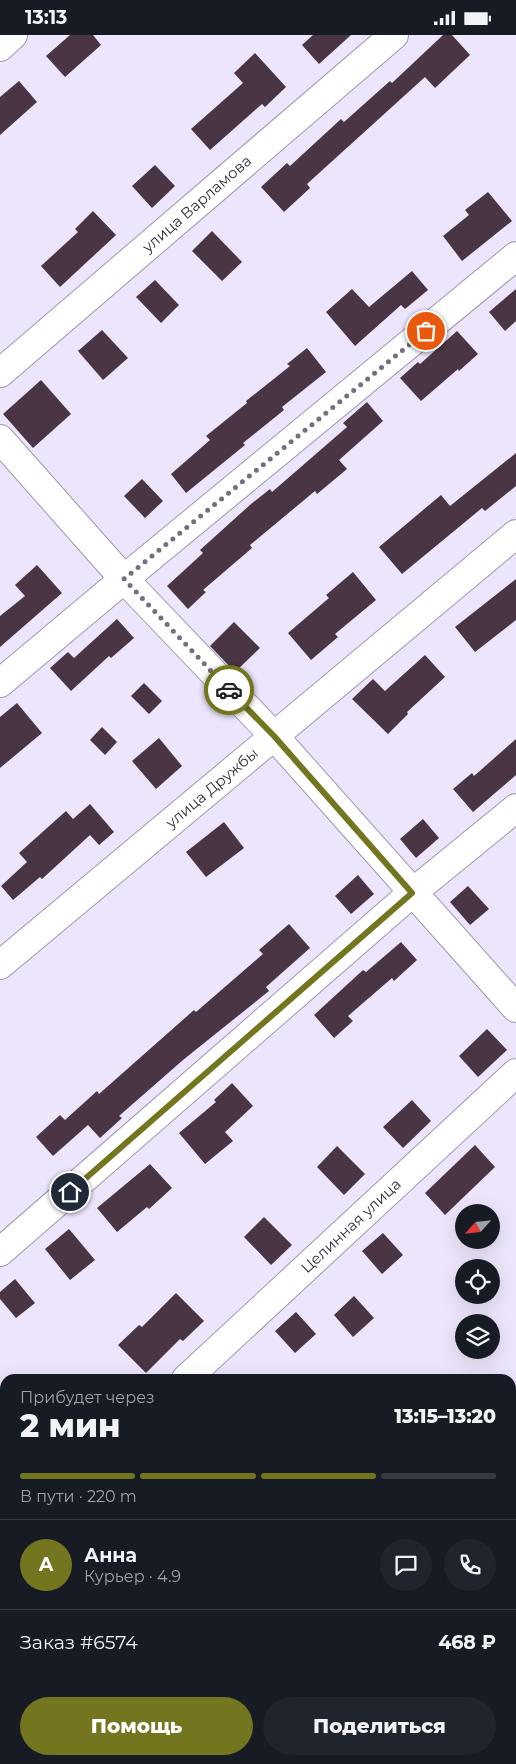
<!DOCTYPE html>
<html lang="ru">
<meta charset="utf-8">
<style>
:root{--surface:#171b24;--page:#20242c;--text:#f1f3f6;--muted:#9ea1a6;--line:#363941;--accent:#73761e}
body{margin:0;font-family:Montserrat,sans-serif;background:var(--page);color:var(--text);height:100vh;display:flex;flex-direction:column;font-size:19px;white-space:nowrap}
*{box-sizing:border-box;margin:0}
p{font-size:16px;color:var(--muted)}
.icon{flex:none;width:28px;height:28px;fill:none;stroke:currentColor;stroke-width:2;stroke-linecap:round;stroke-linejoin:round}
.map{position:relative;flex:1;overflow:hidden}
.drawer{position:absolute;left:0px;top:1339px;width:516px;height:391px;display:flex;flex-direction:column;background:var(--surface);border-radius:15px 15px 0 0;box-shadow:0 5px 20px #0002}
.drawer>*{flex:none}
.needle{width:32px;rotate:243deg}
.buttons{position:absolute;left:455px;top:1169px;display:grid;gap:10px}
.buttons a{display:grid;place-items:center;width:45px;height:45px;border-radius:50%;background:var(--surface);box-shadow:0 5px 20px #0002;font-size:25px}
.pin{position:absolute;display:grid;place-items:center;width:42px;height:42px;color:#fff;margin:-21px;border:2px solid #fff;border-radius:50%;box-shadow:0 1px 5px #0007}
.courier{position:absolute;display:grid;place-items:center;width:50px;height:50px;margin:-25px;border:4px solid #73761e;border-radius:50%;background:#fff;color:#222;box-shadow:0 1px 6px #0007}
.overview em{font-style:normal;font-weight:800}
.overview div{display:flex;flex-direction:column-reverse}
.overview{display:flex;align-items:center;justify-content:space-between;height:85px;padding:0 20px}
h1{font-size:32px;font-weight:800;line-height:38px}
.bar{display:grid;grid-template-columns:repeat(4,1fr);gap:8px 5px;align-content:center;height:60px;padding:0 20px}
.bar i{height:6px;border-radius:4px;background:var(--line)}
.bar .on{background:var(--accent)}
.bar p{grid-column:span 4}
.line{display:flex;align-items:center;gap:12px;padding:0 20px;border-top:1px solid var(--line)}
.line div{flex:1}
.round{display:grid;place-items:center;flex:none;width:52px;height:52px;border-radius:26px;background:var(--page)}
.cta{display:flex;gap:10px;margin-top:auto;padding:10px 20px}
.cta a{flex:1;height:58px;border-radius:30px;background:var(--accent);color:#fff;font-size:20px;font-weight:800;line-height:58px;text-align:center}
.cta a+a{background:var(--page);color:var(--text)}
.status{display:flex;justify-content:space-between;align-items:center;height:35px;padding:0 25px;background:var(--surface);direction:ltr}
.status svg{height:14px;fill:currentColor}
.map>svg:first-child{display:block}
</style>
<div class="status"><b>13:13</b><svg viewBox="0 0 49 12"><path d="M0 12V9h3v3zM5 12V6h3v6zM10 12V3h3v9zM15 12V0h3v12zM26 1h20v11H26zM47 4h2v5h-2z"/></svg></div>
<div class="map">
<svg width="516" height="1729" viewBox="0 0 516 1729">
<rect width="100%" height="100%" fill="#ece5fb"/>
<path fill="#f1cdd2" d="M511,1604l5,3v122h-199l3,-4h191z"/>
<g fill="#493544">
<path d="M70,0h23l8,10 -36,32 -19,-21z"/>
<path d="M313,0h38l-32,29 -17,-19z"/>
<path d="M443,0h9l18,20 -35,33 -10,-11 -118,107 3,4 -26,24 -23,-25 26,-24 3,3 51,-47 3,3 46,-41 2,2z"/>
<path d="M255,18l31,34 -21,20 -3,-3 -52,46 -19,-21 52,-46 -9,-10z"/>
<path d="M19,46l18,21 -37,33v-38z"/>
<path d="M155,130l20,21 -23,22 -20,-22z"/>
<path d="M488,157l24,29 -50,40 -19,-25 26,-21 -4,-5z"/>
<path d="M93,176l23,24 -56,52 -19,-21 37,-34 -3,-3z"/>
<path d="M212,196l30,31 -20,19 -30,-30z"/>
<path d="M412,236l16,19 -23,19 -4,-4 -46,41 -29,-34 26,-23 17,18z"/>
<path d="M155,245l24,25 -18,18 -25,-26z"/>
<path d="M516,254v32l-11,10 -16,-19z"/>
<path d="M102,295l26,28 -25,22 -25,-29z"/>
<path d="M457,296l21,23 -19,17 -1,-2 -37,32 -21,-23 18,-16 2,2z"/>
<path d="M307,313l19,24 -44,35 2,3 -41,33 2,2 -59,48 -15,-19 39,-34 -4,-4 41,-33 -1,-2 44,-35 -3,-2z"/>
<path d="M41,345l30,34 -38,34 -30,-34z"/>
<path d="M367,367l16,19 -44,39 8,9 -30,25 -2,-3 -65,54 2,3 -49,42 3,2 -18,17 -21,-23 36,-33 -3,-3 51,-46 19,-15 2,3 75,-65 -4,-4z"/>
<path d="M516,418v33l-31,25 -3,-3 -80,66 -23,-27 62,-52 9,11z"/>
<path d="M142,444l21,22 -18,17 -21,-22z"/>
<path d="M37,530l25,28 -62,54v-31l25,-20 -10,-11z"/>
<path d="M353,537l23,28 -41,34 3,3 -27,23 -23,-27 41,-35 -3,-3z"/>
<path d="M516,544v41l-41,32 -20,-25z"/>
<path d="M117,584l17,19 -23,20 -2,-2 -38,35 -21,-23 18,-16 6,6z"/>
<path d="M234,587l26,26 -25,24 -25,-26z"/>
<path d="M425,620l20,22 -38,35 1,2 -20,20 -36,-35 21,-20 12,12z"/>
<path d="M144,648l18,18 -13,13 -18,-18z"/>
<path d="M17,668l25,30 -42,35v-51z"/>
<path d="M102,692l15,15 -12,13 -15,-15z"/>
<path d="M159,703l23,28 -26,23 -24,-28z"/>
<path d="M516,704v36l-43,37 -20,-23 19,-16 2,3z"/>
<path d="M90,769l24,28 -15,13 -9,-10 -48,44 -2,-2 -27,23 -12,-14 26,-24 -8,-9 47,-42 7,8z"/>
<path d="M423,784l16,19 -23,20 -16,-19z"/>
<path d="M224,787l20,26 -38,29 -20,-25z"/>
<path d="M358,840l16,19 -23,20 -16,-18z"/>
<path d="M468,851l21,23 -19,16 -20,-23z"/>
<path d="M289,889l21,24 -44,39 3,4 -86,69 -64,56 3,2 -22,20 -12,-13 -35,31 -17,-19 24,-22 5,5 32,-29 2,3 95,-84 2,2 67,-58 -4,-4z"/>
<path d="M401,907l16,18 -23,21 -2,-3 -44,38 5,5 -19,17 -20,-23 49,-45 3,2z"/>
<path d="M487,994l20,21 -29,27 -19,-21z"/>
<path d="M232,1048l21,23 -28,26 8,9 -28,23 -26,-31 37,-31 -2,-2z"/>
<path d="M412,1065l19,21 -28,27 -20,-21z"/>
<path d="M475,1110l20,22 -50,48 -20,-22z"/>
<path d="M337,1111l28,28 -21,21 -27,-28z"/>
<path d="M150,1129l22,24 -23,21 -2,-2 -30,25 -20,-24z"/>
<path d="M264,1182l28,28 -21,20 -27,-28z"/>
<path d="M69,1194l26,31 -25,20 -25,-31z"/>
<path d="M383,1198l20,22 -21,19 -20,-23z"/>
<path d="M15,1244l20,24 -19,15 -16,-19v-7z"/>
<path d="M176,1258l28,28 -21,20 -3,-2 -34,34 -28,-28 21,-20 3,2z"/>
<path d="M354,1261l20,22 -21,19 -19,-22z"/>
<path d="M296,1277l20,22 -21,19 -20,-22z"/>
</g>
<g fill="none" stroke-linecap="round" stroke-linejoin="round">
<defs>
<g id="minor">
<path d="M0,12l13,-12"/>
<path d="M0,338l394,-338"/>
<path d="M0,404l124,140 150,157 242,272"/>
<path d="M0,648l124,-104 392,-323"/>
<path d="M0,930l516,-431"/>
<path d="M0,1217l412,-359 104,-85"/>
<path d="M186,1344l330,-306"/>
<path d="M0,1501l5,-4"/>
</g>
</defs>
<use href="#minor" stroke="#9e97b0" stroke-width="30"/>
<use href="#minor" stroke="#fff" stroke-width="28"/>
</g>
<g fill="none" stroke-linecap="round" stroke-linejoin="round">
<path stroke="#746f7e" stroke-width="5" stroke-dasharray="0 9" d="M229,655l-105,-111 302,-248"/>
<path stroke="#73761e" stroke-width="6" d="M70,1157l342,-299 -138,-157 -45,-46"/>
</g>
<g text-anchor="middle" stroke-width="5" stroke-linejoin="round" paint-order="stroke">
<g font-size="15" fill="#33303a" stroke="#fff">
<text transform="translate(197 169) rotate(-41)" y="5">улица Варламова</text>
<text transform="translate(212 753) rotate(-40)" y="5">улица Дружбы</text>
<text transform="translate(351 1191) rotate(-43)" y="5">Целинная улица</text>
</g>
</g>
</svg>
<div class="buttons">
<a><svg class="needle" viewBox="-14 -14 28 28"><path d="M0-13l5 13h-10z" fill="#e53935"/><path d="M0 13l5-13h-10z" fill="#9ea1a6"/></svg></a>
<a><svg class="icon" aria-label="locate" viewBox="0 0 24 24"><circle cx="12" cy="12" r="6"/><path d="M12 2v4M12 18v4M2 12h4M18 12h4"/></svg></a>
<a><svg class="icon" aria-label="layers" viewBox="0 0 24 24"><path d="M12 4l9 5-9 5-9-5zM3 14l9 5 9-5"/></svg></a>
</div>
<div class="pin" style="left:426px;top:296px;background:#ea580c"><svg class="icon" aria-label="bag" viewBox="0 0 24 24"><path d="M5 8h14l-1 12H6zM9 8a3 3 0 0 1 6 0"/></svg></div>
<div class="pin" style="left:70px;top:1157px;background:#1f2937"><svg class="icon" aria-label="home" viewBox="0 0 24 24"><path d="M3 11l9-7 9 7M6 9v11h12V9"/></svg></div>
<div class="courier" style="left:229px;top:655px"><svg class="icon" aria-label="car" viewBox="0 0 24 24"><path d="M5 17H2v-5l4-1 3-4h7l3 4 3 1v5h-3M9 17h6M6 11h13"/><circle cx="7" cy="17" r="2"/><circle cx="17" cy="17" r="2"/></svg></div>
<section class="drawer">
<div class="overview"><div><h1>2 мин</h1><p>Прибудет через</p></div><em>13:15–13:20</em></div>
<div class="bar"><i class="on"></i><i class="on"></i><i class="on"></i><i></i><p>В пути · 220 m</p></div>
<div class="line" style="height:90px"><b class="round" style="background:var(--accent);color:#fff">А</b><div><b>Анна</b><p>Курьер · 4.9</p></div><a class="round"><svg class="icon" aria-label="chat" viewBox="0 0 24 24"><path d="M4 5h16v11H9l-5 4z"/></svg></a><a class="round"><svg class="icon" aria-label="phone" viewBox="0 0 24 24"><path d="M5 4h4l2 5-3 2q2 4 5 5l2-3 5 2v4C11 20 4 13 5 4z"/></svg></a></div>
<div class="line" style="height:65px"><div>Заказ #6574</div><b>468 ₽</b></div>
<div class="cta"><a>Помощь</a><a>Поделиться</a></div>
</section>
</div>
